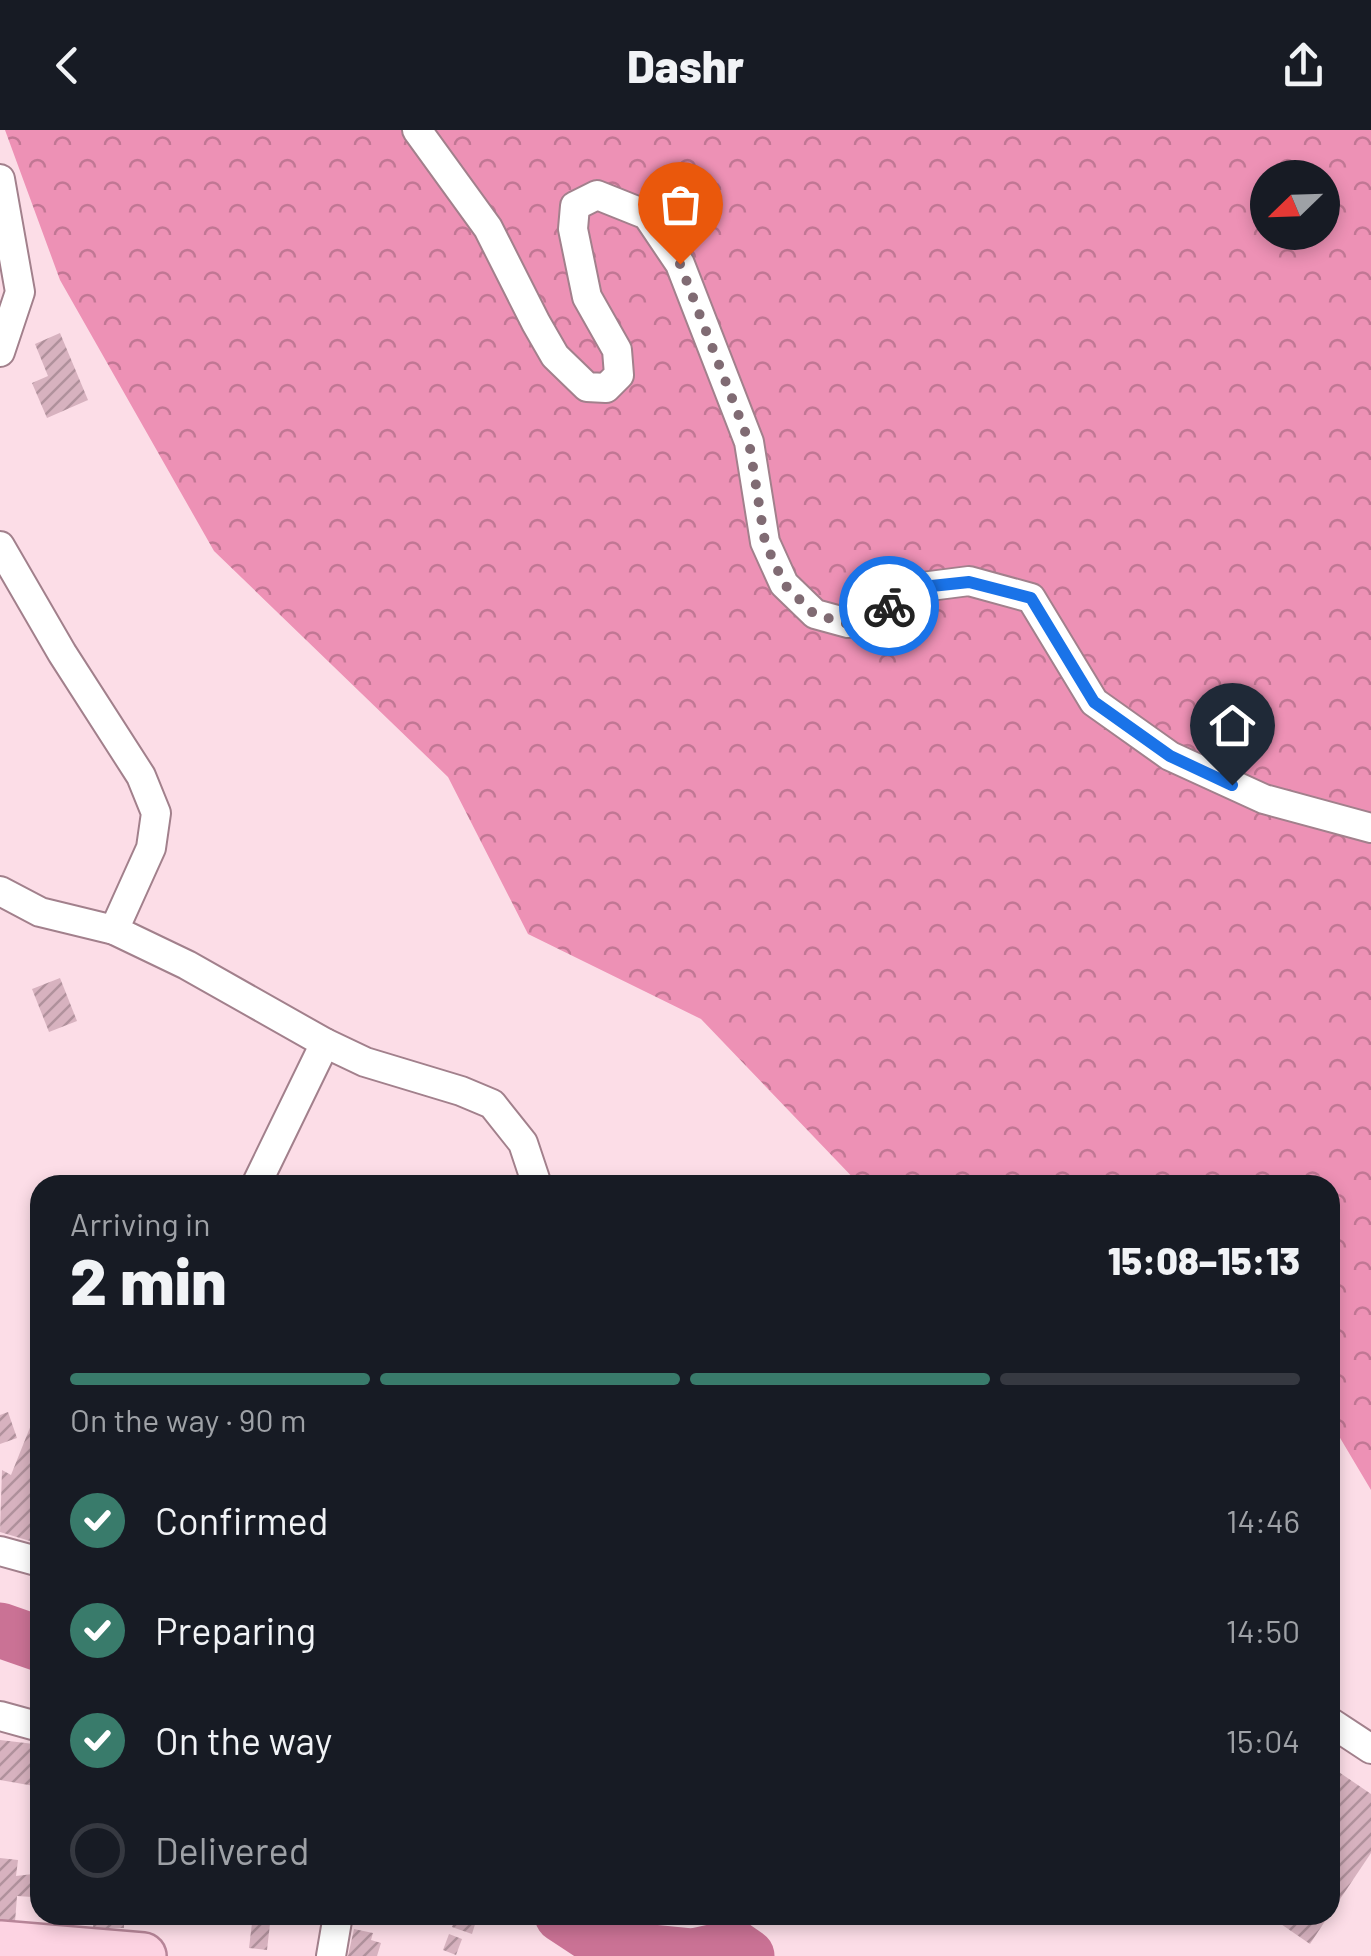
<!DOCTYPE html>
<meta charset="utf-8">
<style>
:root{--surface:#171b24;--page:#242831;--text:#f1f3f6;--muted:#9ea1a6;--line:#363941;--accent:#397b6b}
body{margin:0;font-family:Barlow,sans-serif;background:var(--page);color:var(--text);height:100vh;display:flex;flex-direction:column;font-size:38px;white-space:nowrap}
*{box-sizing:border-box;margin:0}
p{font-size:32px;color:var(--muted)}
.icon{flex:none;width:55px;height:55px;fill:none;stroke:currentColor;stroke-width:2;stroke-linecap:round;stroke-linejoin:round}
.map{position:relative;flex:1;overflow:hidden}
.drawer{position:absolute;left:30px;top:1045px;width:1310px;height:750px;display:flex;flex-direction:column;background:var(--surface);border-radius:30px;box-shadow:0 5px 15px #0003}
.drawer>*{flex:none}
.needle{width:65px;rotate:247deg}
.tools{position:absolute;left:1250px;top:30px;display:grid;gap:20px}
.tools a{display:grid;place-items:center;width:90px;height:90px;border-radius:50%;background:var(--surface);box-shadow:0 5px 15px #0003;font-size:50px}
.pin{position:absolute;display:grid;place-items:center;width:85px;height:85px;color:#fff;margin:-102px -42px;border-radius:50% 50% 50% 0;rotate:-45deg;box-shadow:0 0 10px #0007}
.pin .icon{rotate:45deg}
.courier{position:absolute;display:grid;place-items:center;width:100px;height:100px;margin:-50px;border:8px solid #1a73e8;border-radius:50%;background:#fff;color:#222;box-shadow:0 2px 12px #0007}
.overview em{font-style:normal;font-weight:800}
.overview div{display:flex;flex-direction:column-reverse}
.overview{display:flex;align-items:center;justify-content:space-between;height:170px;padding:0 40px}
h1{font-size:65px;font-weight:800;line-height:75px}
.bar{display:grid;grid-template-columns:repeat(4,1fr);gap:15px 10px;align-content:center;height:120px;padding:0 40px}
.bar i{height:12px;border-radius:8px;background:var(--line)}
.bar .selected{background:var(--accent)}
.bar p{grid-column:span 4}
ol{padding:0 40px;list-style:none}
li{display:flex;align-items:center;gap:30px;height:110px}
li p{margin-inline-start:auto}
li .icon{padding:10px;border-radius:50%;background:var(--accent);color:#fff;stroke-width:4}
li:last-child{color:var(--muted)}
li i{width:55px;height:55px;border:5px solid var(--line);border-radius:50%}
header{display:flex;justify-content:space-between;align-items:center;height:130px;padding:0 40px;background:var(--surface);font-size:45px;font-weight:800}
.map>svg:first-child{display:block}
</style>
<header><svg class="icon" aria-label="back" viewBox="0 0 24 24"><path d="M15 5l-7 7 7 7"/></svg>Dashr<svg class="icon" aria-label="share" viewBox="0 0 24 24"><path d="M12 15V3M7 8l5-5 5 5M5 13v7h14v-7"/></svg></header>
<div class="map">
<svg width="1371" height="1826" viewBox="0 0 1371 1826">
<defs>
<pattern id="forest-crowns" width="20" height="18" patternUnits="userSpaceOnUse" patternTransform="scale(2.5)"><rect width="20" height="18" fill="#ed91b5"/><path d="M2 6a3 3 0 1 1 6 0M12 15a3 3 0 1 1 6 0" fill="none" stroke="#c17794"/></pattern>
<pattern id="building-hatch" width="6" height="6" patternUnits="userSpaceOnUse" patternTransform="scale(2.5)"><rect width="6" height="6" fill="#d7b2bf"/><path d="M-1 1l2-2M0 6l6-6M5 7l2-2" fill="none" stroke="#b0919c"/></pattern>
</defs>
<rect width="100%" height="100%" fill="#fcdde7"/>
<path fill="url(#forest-crowns)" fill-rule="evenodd" d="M5,0h1366v1360l-41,-69v-236h-470l-159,-166 -173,-85 -80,-157 -234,-226 -154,-271zM1268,48h54v54h-54z"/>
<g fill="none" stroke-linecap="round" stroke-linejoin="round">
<g stroke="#ca7295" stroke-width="55">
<path d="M0,1500l40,14"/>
<path d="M562,1785l50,33 81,8 41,-9 13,9"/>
</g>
</g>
<g fill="url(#building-hatch)">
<path d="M60,203l28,67 -41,18 -15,-35 16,-7 -13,-32z"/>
<path d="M60,848l17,43 -28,11 -17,-43z"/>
<path d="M8,1282l9,26 -17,6v-29z"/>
<path d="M40,1283v131l-40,-12 2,-62 9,5 24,-60z"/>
<path d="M0,1610l34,4 -4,11 10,3v29l-40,-7z"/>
<path d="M1330,1636l41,28v59l-41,61z"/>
<path d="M39,1678h1v32l-10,-3z"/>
<path d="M0,1728l18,2 -2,16 17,-2 -1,23 -15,-1 -2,26h-15z"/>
<path d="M94,1785h30v13h-31z"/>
<path d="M253,1785h18l-4,35 -18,-2z"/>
<path d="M456,1785h22l-6,19 -20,-7z"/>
<path d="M1268,1785h61l-19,29z"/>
<path d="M354,1799l19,4 -2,7 10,3 -4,13h-29z"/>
<path d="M449,1804l13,5 -6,16 -13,-5z"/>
</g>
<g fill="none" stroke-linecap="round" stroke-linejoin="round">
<defs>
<g id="minor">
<path d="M417,0l71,98 48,95 19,33 32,31 19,1 13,-13 -2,-25 -30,-53 -14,-68 2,-23 22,-11 50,20 33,49 69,178 16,100 19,42 31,30 33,9 33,-12 41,-24 47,-6 62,17 63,104 76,54 94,43 107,29"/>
<path d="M0,49l20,113 -20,60"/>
<path d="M0,416l62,107 79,123 15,37 -5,35 -37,82"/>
<path d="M0,761l40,21 74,18 73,35 138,78 40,19 96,29 31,13 31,39 14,42"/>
<path d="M256,1055l69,-142"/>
<path d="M0,1421l40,11"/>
<path d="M0,1586l40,11"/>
<path d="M1330,1592l41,27"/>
<path d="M331,1826l7,-41"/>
</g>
<path id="primary" d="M0,1814l143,12"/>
</defs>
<use href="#minor" stroke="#a2808c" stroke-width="32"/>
<use href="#primary" stroke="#b88699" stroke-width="50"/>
<use href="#minor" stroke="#fff" stroke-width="28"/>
<use href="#primary" stroke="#fdd3e2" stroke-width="45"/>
</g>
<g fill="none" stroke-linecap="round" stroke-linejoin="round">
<path stroke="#806b73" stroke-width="10" stroke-dasharray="0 18" d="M680,134l69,178 16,100 19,42 30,30 34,10 41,-18"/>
<path stroke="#1a73e8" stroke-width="12" d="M889,476l33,-19 47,-5 62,16 63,104 76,54 62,29"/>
</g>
</svg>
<div class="tools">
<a><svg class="needle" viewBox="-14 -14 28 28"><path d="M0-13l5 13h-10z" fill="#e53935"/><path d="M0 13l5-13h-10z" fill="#9ea1a6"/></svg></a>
</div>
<div class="pin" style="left:680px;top:134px;background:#ea580c"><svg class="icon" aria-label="bag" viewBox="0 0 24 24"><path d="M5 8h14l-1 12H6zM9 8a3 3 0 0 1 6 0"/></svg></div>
<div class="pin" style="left:1232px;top:655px;background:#1f2937"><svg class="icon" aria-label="home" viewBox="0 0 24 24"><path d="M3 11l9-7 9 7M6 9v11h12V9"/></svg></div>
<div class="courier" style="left:889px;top:476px"><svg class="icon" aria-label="bike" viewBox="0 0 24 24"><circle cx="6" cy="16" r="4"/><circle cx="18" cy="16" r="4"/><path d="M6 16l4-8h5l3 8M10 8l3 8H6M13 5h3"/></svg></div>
<section class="drawer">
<div class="overview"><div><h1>2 min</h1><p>Arriving in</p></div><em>15:08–15:13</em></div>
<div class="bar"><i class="selected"></i><i class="selected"></i><i class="selected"></i><i></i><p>On the way · 90 m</p></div>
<ol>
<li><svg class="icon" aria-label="check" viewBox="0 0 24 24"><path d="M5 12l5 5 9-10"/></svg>Confirmed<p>14:46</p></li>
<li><svg class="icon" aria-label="check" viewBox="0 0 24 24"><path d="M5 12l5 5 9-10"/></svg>Preparing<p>14:50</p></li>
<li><svg class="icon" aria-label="check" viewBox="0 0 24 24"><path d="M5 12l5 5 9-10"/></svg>On the way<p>15:04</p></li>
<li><i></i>Delivered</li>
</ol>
</section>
</div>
